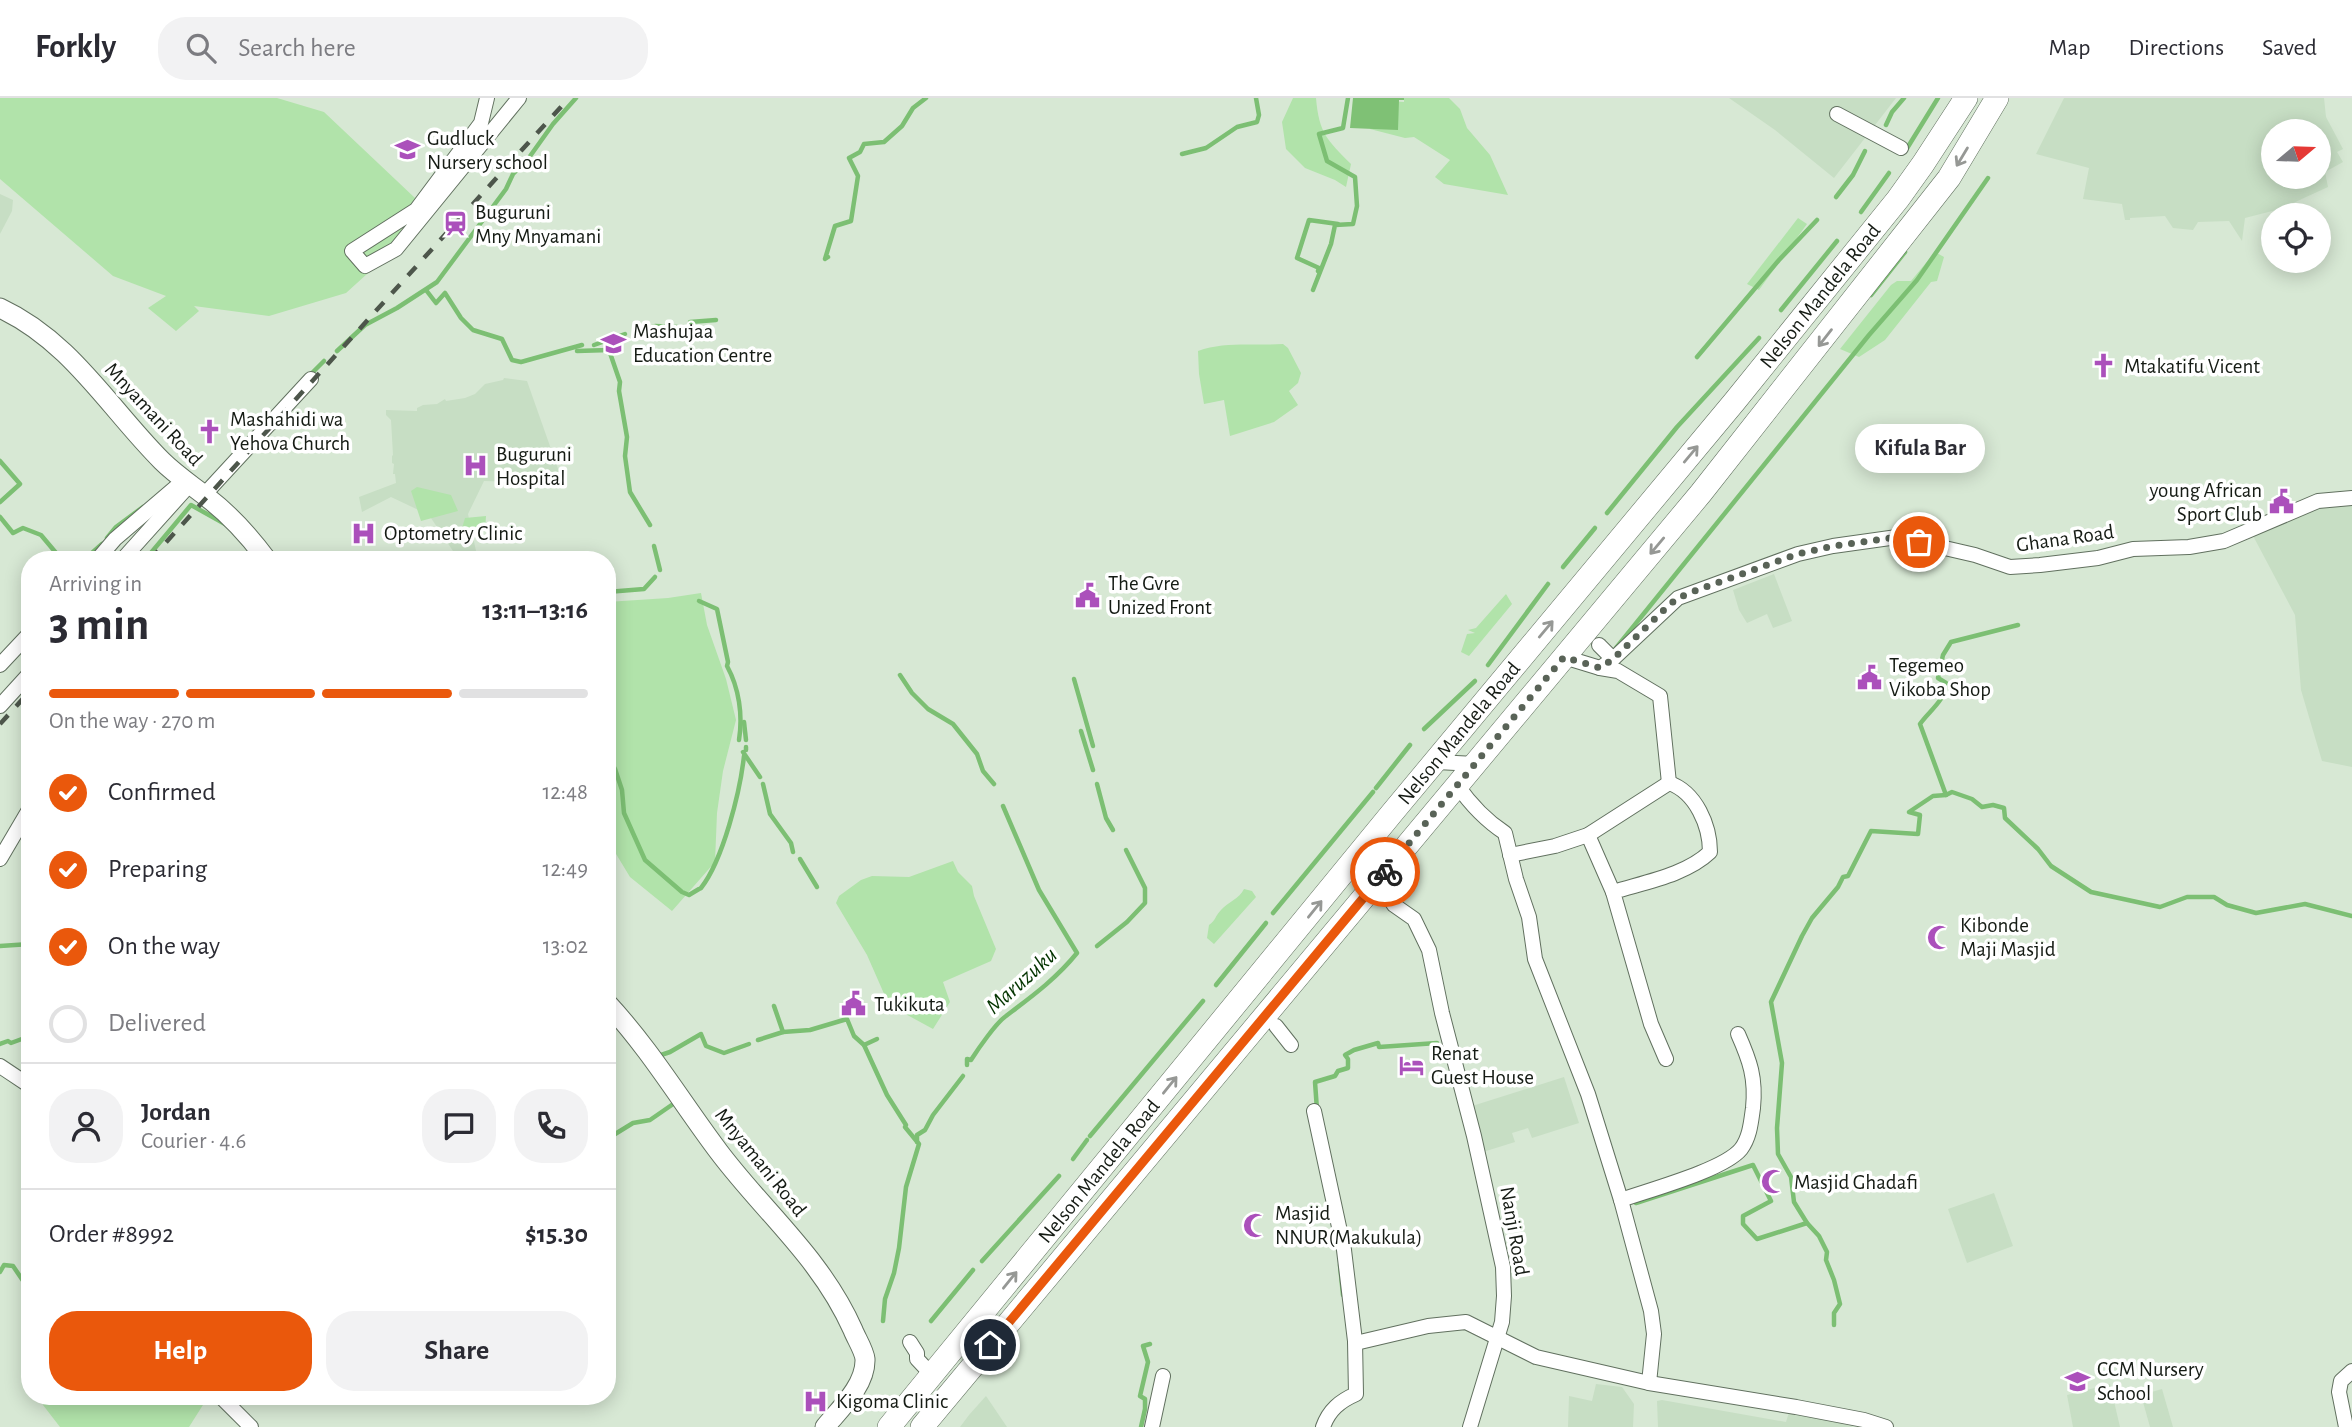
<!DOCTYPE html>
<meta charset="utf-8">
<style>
:root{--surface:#fff;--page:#f2f2f3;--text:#2b2b33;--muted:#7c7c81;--line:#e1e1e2;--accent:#ea580c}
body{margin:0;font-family:"Alegreya Sans",sans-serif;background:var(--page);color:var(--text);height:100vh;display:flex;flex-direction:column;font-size:26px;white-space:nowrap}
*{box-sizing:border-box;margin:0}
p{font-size:23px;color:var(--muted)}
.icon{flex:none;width:38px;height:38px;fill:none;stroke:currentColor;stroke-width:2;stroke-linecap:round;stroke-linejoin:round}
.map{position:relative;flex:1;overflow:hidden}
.panel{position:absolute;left:21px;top:453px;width:595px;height:854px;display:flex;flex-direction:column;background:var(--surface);border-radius:28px;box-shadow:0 4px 18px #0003}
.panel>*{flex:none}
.needle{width:46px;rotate:71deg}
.buttons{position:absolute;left:2261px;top:21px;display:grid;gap:14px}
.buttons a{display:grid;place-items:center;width:70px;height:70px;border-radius:50%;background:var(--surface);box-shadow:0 4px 18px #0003;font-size:35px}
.pin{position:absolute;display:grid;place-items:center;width:60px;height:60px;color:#fff;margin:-30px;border:4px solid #fff;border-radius:50%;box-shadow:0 2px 7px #0007}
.courier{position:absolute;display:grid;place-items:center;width:70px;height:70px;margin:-35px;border:5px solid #ea580c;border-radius:50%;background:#fff;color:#222;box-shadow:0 2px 9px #0007}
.bubble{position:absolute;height:49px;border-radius:24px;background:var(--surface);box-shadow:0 4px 18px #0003;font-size:23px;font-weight:600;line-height:49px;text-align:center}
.head em{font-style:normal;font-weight:600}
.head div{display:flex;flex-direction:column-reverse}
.head{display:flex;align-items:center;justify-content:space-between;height:119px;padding:0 28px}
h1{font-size:46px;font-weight:600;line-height:52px}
.bar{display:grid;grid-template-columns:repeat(4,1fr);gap:10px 7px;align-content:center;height:84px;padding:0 28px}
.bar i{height:9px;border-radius:5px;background:var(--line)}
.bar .current{background:var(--accent)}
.bar p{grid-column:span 4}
.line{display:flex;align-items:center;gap:18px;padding:0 28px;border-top:2px solid var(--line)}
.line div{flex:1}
.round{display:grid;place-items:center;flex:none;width:74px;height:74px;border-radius:28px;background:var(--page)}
ol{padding:0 28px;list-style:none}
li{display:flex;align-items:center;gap:21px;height:77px}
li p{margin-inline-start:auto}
li .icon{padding:7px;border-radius:50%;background:var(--accent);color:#fff;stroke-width:4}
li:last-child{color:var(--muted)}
li i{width:38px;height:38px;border:4px solid var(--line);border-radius:50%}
.primary-button{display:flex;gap:14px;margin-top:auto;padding:14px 28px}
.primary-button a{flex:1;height:80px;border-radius:28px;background:var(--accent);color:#fff;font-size:28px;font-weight:600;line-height:80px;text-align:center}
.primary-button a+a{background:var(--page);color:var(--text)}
header{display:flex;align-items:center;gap:42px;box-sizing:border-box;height:98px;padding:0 35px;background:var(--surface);border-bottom:2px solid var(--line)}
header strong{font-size:33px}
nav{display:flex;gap:38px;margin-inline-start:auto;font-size:24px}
.search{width:490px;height:63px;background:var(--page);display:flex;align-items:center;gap:18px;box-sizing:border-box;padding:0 24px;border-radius:28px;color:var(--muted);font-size:26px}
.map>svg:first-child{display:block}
</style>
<header>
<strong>Forkly</strong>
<div class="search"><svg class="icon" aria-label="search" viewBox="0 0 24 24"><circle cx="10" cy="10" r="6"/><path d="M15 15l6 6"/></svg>Search here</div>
<nav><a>Map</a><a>Directions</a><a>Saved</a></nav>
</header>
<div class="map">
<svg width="2352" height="1329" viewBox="0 0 2352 1329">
<rect width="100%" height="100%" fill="#d7e8d4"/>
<g fill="#c7dec4" fill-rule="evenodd">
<path d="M1729,0h167l-62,80 -59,-48z"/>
<path d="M2064,0h260l2,19 17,32 -6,3 6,10 -18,10 3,15 -48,22 -35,9 -3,23 -13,-20 -31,1 -5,8 -20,-2 -8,-12 -35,2v2h-5l-3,-16 -39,-5 6,-31 -53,-14zM2273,33h46v46h-46z"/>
<path d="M0,96l13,6 -1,11 -12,23z"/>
<path d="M504,280l23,3 36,102 -79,-2 -16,33 10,46h-19l-30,-45 -38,-18 -29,15 -3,-15 37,-14 -1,-9h-2l1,-10 -2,-1v-7l1,-1 -2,-35 -5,-5v-5l31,1v-3l6,-3 14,-1 8,-5 1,2 19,-3 10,-4 10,-10 18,-4z"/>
<path d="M2352,402v267l-30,-6 -21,-71 -6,-75 -44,-83 66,-30z"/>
<path d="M1774,476l18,47 -19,7 -6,-14 -20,9 -8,-13 -6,-20z"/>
<path d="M1564,979l15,46 -47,15 -4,-10 -16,5 3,9 -32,10 -14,-45z"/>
<path d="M1994,1095l19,53 -46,17 -19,-54z"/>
<path d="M1596,1286l26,3 12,17 -1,23h-65l1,-31 23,5z"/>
<path d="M2110,1286l10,43h-47l-6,-32z"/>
<path d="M2162,1291l11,38h-23l-9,-32z"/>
<path d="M986,1298l21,31h-47l9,-12z"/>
<path d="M1662,1302l124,22 4,-13 64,18h-196l-1,-26z"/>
</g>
<g fill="#b1e3aa">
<path d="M0,0h277l47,14 91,86 4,-1 -31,58 -42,38 -77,23 -75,-10 5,5 -23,20 -28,-23 18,-12 -53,-20 -113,-97z"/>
<path d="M1293,0h23c3,35 11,42 35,66l-5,23 -11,-7 -30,-12 -19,-19 -4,-27z"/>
<path d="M1404,0h45l11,11 7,19 23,27 18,40 -64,-11 -9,-7 15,-17 -36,-23 -9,1 -35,-9 3,-29 31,2z"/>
<path d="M1798,120l9,6 -48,66 -12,-6z"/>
<path d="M1935,154l9,5 -7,24 -6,1 -46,58 -26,17 -19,-8 51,-64 6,-4h14z"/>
<path d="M1283,246l5,4 13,25 -3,10 -9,8 9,14 -24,17 -44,14 -6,-36 -20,4 -5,-30 -1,-23c27,-10 57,-5 85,-7z"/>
<path d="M417,389l34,8 7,16 -37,10 -10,-30z"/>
<path d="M486,418l-1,15 -25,4 5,-17z"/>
<path d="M701,495l6,32 19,54 10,41 -13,51 -6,42 -2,49 -43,49 -42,-34 -23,-38v-237l61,-4z"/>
<path d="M1506,496l6,10 -43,52 -8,-4 6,-18 8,-1 -7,-3 8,-2z"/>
<path d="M953,763l5,11 14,14 2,10 22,53 -5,12 -48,21 7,20 -17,27 -44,-24 -22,-50 -31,-52 3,-7 22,-16 11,-4 37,1z"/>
<path d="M1244,791l8,2 4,6 -42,47 -7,-6 2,-13c7,-5 6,-9 12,-15 7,-8 18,-11 23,-21z"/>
<path d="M44,1299v-1l164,1 -19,30h-129l-17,-22z"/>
</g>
<path fill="#7fc175" d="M1353,0h51v2h-5l-1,30 -48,-2z"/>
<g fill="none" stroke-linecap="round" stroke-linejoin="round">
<g stroke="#7cbf73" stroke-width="4.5">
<path d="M1886,27l6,-13 12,-14"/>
<path d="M1906,52l32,-52"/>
<path d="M1182,56l24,-6 31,-21 20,-5 2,-7 -3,-17"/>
<path d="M1836,99l17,-22 12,-24"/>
<path d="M1861,114l28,-39"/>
<path d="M828,159l-3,2 10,-33 16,-5 7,-45 -9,-18 11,-6 4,-8 20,-2 18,-16 11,-18 13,-10"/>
<path d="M1318,173l1,-3 -22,-10 12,-38 29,4"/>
<path d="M426,192l10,13 9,-10 16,25 12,12 29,9 10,21 9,2 61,-17"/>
<path d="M1313,192l18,-46 4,-19 18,-1 4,-18 -2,-29 -28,-16 -8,-27 24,-6 5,-30"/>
<path d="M1871,197l34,-43"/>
<path d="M1781,212l56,-69"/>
<path d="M690,224l26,-2"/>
<path d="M641,233l14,-5 22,1"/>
<path d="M594,247l31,-11"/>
<path d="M337,253l28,-26 32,-17 40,-26 69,-93 7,-15 15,-15 25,-35 23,-26"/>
<path d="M577,253l32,-1 11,32 -1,9 8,46 -2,19 5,36 20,33"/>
<path d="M1697,259l82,-97 38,-40"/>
<path d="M309,278l15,-15"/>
<path d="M0,363l20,23 -20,18"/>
<path d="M1607,415l70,-86 82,-89"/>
<path d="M0,419l13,16 10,-5 18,7 21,25"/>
<path d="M107,440l9,-11 27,-20"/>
<path d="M654,448l6,24"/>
<path d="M84,462l18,-16"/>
<path d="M145,462l46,-55 34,19"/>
<path d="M1563,469l32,-39"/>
<path d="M607,494l37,-3 11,-12"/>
<path d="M699,503l18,8 11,53 -1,4c12,22 16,49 12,74"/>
<path d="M2018,527l-67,17 -8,13 -5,23 8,5c0,17 -17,28 -26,41l26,71 6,-3 20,7 10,8 11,-2 11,3 1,10 33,31 13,17 40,26 69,15 27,-10h27l13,8 29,8 49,-9 47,12"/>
<path d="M1616,550l253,-313 48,-55 71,-102"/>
<path d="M1488,567l60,-81"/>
<path d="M900,577l12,18 16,16 25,15 24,30 6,17 11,13"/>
<path d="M1074,581l19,67"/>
<path d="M744,624l2,18"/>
<path d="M1424,631l51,-48"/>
<path d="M1081,633l12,39"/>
<path d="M746,652v-3"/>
<path d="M743,654l17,25"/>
<path d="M607,656l8,15 7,21 2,23 21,47 37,32 7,3 10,-6"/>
<path d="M763,686l7,30 21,29 2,9"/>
<path d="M1097,686l9,34 7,12"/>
<path d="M1376,690l34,-43"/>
<path d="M800,761l17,28"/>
<path d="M701,790c22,-28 39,-96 43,-132"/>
<path d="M1273,815l100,-121"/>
<path d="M0,848l30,-2"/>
<path d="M1097,848l30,-24 18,-19v-15l-19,-38"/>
<path d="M1216,887l50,-62"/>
<path d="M774,908l9,26"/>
<path d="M758,942l25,-8 27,-2 37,-11 7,17 10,9 23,50 19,30 -1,2 14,17 -13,43 -7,61 -5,25 -9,26 -2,22"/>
<path d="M0,946l8,-3 3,2 19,-7"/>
<path d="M864,947l13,-6"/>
<path d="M658,958l12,-4 31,-18 5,12 18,7 25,-9"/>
<path d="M967,967v-6l4,1c7,-11 25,-37 35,-44 25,-19 50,-37 71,-63l-38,-63 -36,-84"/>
<path d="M1317,1012l-2,-28 20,-6 3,-5 10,-3v-9l-3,-4 9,-5 24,-7 1,4 58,-4"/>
<path d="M1090,1038l113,-135"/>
<path d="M607,1041l26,-16 17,-3 26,-18"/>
<path d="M917,1044v-7l8,-5 8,-15 30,-39"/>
<path d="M1073,1061l14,-19"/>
<path d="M1636,1105l117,-38 18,36 -28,15v8l14,15 50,-16"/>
<path d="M982,1163l77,-85"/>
<path d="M1340,1167l3,30"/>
<path d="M0,1174l4,-7 9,1 17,25"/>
<path d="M931,1223l42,-51"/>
<path d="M1834,1227v-12l6,-9 -6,-24 -8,-20 1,-8 -8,-16 -12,-13 -13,-21 -3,-25 -13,-23 -1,-26 5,-65 -11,-61 31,-66 10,-18 26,-31 5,-10 5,-1 23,-45 47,3 2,-19 -11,-3 24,-16 13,-1"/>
<path d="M1141,1329l4,-18v-10l-5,-3 8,-34 -5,-16 7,-2"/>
</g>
<defs>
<g id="street">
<path d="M487,0l-6,25 -65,87 -64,41 13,15 31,-17 123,-151"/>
<path d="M1837,16l64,34"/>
<path d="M204,397l107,-116"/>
<path d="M97,462l18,-21 69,-59"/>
<path d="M122,462l62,-69"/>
<path d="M1599,547l14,14"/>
<path d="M1564,559l36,11 13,-9 65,-61 120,-44 35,-8 64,-9 78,18 35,12 30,-2 58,-7 35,-9 56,-2 35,-6 94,-40 34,-3"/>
<path d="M0,567l30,-32"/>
<path d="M1600,570l18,3 42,25 9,87"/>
<path d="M0,608l30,-33"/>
<path d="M1437,664l38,2"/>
<path d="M1457,687c14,20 28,35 48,48l11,46 13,38 6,42 53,135 33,106 30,111 3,23 -5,49"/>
<path d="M1588,737l25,57"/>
<path d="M1510,757l45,-9 33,-11 81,-52c27,9 41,43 41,69 -24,23 -65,30 -97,40l38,132 15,35"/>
<path d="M0,761l30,-51"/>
<path d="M1378,783l16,24 20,14 15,31 13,63 32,123 29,131 1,29 -2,26 -32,105"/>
<path d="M1276,928l15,19"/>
<path d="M0,968l30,20"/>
<path d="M1314,1013l30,139 11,91 1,53c-16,7 -27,16 -33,33"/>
<path d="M1621,1102c28,-10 103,-30 120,-51 9,-12 10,-27 12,-41 3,-30 -3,-47 -15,-74"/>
<path d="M1355,1243l5,1 68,-16 38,-4 70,35 113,26 147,24 68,13 22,7"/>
<path d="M910,1244l7,11v6l15,16"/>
<path d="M220,1298l31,31"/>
<path d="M1152,1329l11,-51"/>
<path d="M2346,1329l-7,-35 2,-11 11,-10"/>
</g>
<g id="secondary">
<path d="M0,210c71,33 109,100 162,153 14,14 31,25 46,37 22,17 42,39 59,62"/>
<path d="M607,905c43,46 75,100 112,149 46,61 102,106 134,178 3,8 11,20 12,29 1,26 -25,50 -40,68"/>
</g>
<g id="primary">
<path id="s1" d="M889,1329l503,-614 343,-412 163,-202 25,-35 43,-66"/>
<path d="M922,1329l779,-934 248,-315 48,-80"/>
</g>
</defs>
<use href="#street" stroke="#61705f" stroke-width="16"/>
<use href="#secondary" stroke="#61705f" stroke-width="21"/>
<use href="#primary" stroke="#61705f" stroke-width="24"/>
<use href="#street" stroke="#fff" stroke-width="14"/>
<use href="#secondary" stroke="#fff" stroke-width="19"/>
<use href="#primary" stroke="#fff" stroke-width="23"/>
<g stroke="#4d564b" stroke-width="4.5" stroke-dasharray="12 12" stroke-linecap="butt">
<path d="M150,462l419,-462"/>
<path d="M0,626l30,-33"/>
</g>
</g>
<defs><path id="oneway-shaft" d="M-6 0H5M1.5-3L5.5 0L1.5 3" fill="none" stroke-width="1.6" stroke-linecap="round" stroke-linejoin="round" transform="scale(1.75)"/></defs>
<g stroke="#969895">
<use href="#oneway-shaft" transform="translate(1962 59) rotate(121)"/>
<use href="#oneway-shaft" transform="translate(1825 240) rotate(128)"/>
<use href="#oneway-shaft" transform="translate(1691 356) rotate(-50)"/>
<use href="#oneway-shaft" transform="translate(1657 448) rotate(130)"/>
<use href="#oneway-shaft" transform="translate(1546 531) rotate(-50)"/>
<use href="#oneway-shaft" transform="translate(1315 811) rotate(-51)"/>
<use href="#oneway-shaft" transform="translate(1170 987) rotate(-51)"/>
<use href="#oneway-shaft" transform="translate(1010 1182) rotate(-51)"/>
</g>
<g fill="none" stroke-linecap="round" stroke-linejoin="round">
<path stroke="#596357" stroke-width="7" stroke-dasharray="0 12.6" d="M1385,774l179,-215 36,11 13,-9 55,-53 10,-8 14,-6 106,-38 35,-8 64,-9 22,5"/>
<path stroke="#ea580c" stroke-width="9" d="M990,1247l395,-473"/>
</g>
<defs>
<symbol id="school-bare" viewBox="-9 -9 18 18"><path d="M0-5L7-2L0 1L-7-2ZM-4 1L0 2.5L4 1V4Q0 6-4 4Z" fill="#ab50bb" stroke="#fff" stroke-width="2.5" paint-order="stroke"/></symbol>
<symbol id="station-bare" viewBox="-9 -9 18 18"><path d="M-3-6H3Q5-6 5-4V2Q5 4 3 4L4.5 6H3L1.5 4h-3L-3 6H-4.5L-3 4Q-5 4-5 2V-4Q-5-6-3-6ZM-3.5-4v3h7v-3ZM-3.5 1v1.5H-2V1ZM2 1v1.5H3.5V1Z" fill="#ab50bb" stroke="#fff" stroke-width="2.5" paint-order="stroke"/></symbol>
<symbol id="church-bare" viewBox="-9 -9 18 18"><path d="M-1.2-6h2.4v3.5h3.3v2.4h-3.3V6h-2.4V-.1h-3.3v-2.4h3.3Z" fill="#ab50bb" stroke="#fff" stroke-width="2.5" paint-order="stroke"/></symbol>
<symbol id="hospital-bare" viewBox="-9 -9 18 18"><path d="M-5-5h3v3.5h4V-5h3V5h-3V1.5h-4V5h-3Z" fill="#ab50bb" stroke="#fff" stroke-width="2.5" paint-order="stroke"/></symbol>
<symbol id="civic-bare" viewBox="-9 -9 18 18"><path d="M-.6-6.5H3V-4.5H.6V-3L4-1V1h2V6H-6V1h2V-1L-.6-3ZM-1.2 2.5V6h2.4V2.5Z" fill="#ab50bb" stroke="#fff" stroke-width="2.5" paint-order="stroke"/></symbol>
<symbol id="mosque-bare" viewBox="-9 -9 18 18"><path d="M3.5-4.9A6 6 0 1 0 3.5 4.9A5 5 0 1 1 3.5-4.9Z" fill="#ab50bb" stroke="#fff" stroke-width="2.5" paint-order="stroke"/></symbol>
<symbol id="hotel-bare" viewBox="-9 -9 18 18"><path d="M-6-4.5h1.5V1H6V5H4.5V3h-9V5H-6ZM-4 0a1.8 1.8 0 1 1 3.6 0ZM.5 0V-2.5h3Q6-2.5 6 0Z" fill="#ab50bb" stroke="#fff" stroke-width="2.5" paint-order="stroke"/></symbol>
</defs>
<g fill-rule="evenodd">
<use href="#school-bare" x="390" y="34" width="35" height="35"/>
<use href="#station-bare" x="438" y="108" width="35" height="35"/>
<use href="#school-bare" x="596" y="228" width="35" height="35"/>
<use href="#church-bare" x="2086" y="250" width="35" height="35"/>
<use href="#church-bare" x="192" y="316" width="35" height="35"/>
<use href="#hospital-bare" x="458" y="350" width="35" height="35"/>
<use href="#civic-bare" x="2264" y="386" width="35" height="35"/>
<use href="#hospital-bare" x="346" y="418" width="35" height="35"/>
<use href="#civic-bare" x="1070" y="480" width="35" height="35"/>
<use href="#civic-bare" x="1852" y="562" width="35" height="35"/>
<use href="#mosque-bare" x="1922" y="822" width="35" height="35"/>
<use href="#civic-bare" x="836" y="888" width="35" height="35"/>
<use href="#hotel-bare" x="1394" y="950" width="35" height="35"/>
<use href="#mosque-bare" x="1756" y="1066" width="35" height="35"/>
<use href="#mosque-bare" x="1238" y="1110" width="35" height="35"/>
<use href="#school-bare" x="2060" y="1266" width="35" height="35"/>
<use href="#hospital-bare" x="798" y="1286" width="35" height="35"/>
</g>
<g text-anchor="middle" stroke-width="7" stroke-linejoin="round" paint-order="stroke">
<g font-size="21" fill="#151b14" stroke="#fff" text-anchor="start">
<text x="427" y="47">Gudluck<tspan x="427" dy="24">Nursery school</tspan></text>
<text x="475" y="121">Buguruni<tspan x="475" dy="24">Mny Mnyamani</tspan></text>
<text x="633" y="240">Mashujaa<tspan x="633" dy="24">Education Centre</tspan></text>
<text x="2124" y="275">Mtakatifu Vicent</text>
<text x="230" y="328">Mashahidi wa<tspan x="230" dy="24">Yehova Church</tspan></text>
<text x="496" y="363">Buguruni<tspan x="496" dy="24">Hospital</tspan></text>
<text x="2262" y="399" text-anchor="end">young African<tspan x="2262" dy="24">Sport Club</tspan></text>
<text x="384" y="442">Optometry Clinic</text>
<text x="1108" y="492">The Gvre<tspan x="1108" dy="24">Unized Front</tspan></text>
<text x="1889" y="574">Tegemeo<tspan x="1889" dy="24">Vikoba Shop</tspan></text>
<text x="1960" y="834">Kibonde<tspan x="1960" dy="24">Maji Masjid</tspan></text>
<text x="874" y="913">Tukikuta</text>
<text x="1431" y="962">Renat<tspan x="1431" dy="24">Guest House</tspan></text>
<text x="1794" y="1091">Masjid Ghadafi</text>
<text x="1275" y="1122">Masjid<tspan x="1275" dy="24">NNUR(Makukula)</tspan></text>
<text x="2097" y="1278">CCM Nursery<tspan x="2097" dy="24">School</tspan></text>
<text x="836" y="1310">Kigoma Clinic</text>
</g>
<g font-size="21" fill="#151b14" stroke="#fff">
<text dy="7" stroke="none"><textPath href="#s1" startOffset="1465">Nelson Mandela Road</textPath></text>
<text transform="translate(154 316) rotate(47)" y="7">Mnyamani Road</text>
<text transform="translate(2065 440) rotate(-8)" y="7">Ghana Road</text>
<text dy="7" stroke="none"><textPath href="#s1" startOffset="898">Nelson Mandela Road</textPath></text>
<text transform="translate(761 1064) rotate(51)" y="7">Mnyamani Road</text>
<text dy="7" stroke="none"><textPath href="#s1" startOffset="331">Nelson Mandela Road</textPath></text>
<text transform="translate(1515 1133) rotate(80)" y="7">Nanji Road</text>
</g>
<g font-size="23" font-style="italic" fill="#043400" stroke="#fff">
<text transform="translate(1021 882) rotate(-42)" y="8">Maruzuku</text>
</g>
</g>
</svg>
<div class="buttons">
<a><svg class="needle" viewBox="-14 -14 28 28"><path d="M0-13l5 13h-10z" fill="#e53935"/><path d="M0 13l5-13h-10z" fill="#7c7c81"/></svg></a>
<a><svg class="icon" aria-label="locate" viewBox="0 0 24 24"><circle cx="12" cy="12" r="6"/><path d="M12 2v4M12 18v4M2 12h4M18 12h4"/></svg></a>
</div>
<div class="pin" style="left:1919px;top:444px;background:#ea580c"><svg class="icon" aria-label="bag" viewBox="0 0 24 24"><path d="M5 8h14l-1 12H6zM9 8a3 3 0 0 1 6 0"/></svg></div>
<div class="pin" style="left:990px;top:1247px;background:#1f2937"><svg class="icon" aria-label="home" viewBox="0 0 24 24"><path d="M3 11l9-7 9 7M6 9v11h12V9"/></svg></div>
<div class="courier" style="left:1385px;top:774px"><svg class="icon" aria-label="bike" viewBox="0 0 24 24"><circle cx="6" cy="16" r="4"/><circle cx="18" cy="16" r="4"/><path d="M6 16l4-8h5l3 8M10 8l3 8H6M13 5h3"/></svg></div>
<div class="bubble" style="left:1855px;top:326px;width:130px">Kifula Bar</div>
<section class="panel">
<div class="head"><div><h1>3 min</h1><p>Arriving in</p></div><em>13:11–13:16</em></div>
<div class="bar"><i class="current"></i><i class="current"></i><i class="current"></i><i></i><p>On the way · 270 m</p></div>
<ol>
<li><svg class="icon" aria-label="check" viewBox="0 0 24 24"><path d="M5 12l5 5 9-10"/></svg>Confirmed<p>12:48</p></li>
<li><svg class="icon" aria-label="check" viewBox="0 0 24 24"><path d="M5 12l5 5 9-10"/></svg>Preparing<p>12:49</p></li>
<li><svg class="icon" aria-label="check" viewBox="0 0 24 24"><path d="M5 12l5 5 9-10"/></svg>On the way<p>13:02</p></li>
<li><i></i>Delivered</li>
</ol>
<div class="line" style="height:126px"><a class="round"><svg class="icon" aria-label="person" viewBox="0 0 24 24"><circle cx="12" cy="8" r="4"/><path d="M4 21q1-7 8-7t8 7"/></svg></a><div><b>Jordan</b><p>Courier · 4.6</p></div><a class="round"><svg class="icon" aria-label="chat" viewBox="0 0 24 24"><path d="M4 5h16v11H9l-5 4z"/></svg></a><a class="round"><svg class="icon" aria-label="phone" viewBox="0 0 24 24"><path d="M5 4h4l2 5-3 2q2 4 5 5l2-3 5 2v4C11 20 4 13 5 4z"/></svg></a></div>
<div class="line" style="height:91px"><div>Order #8992</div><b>$15.30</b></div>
<div class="primary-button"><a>Help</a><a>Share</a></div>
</section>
</div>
